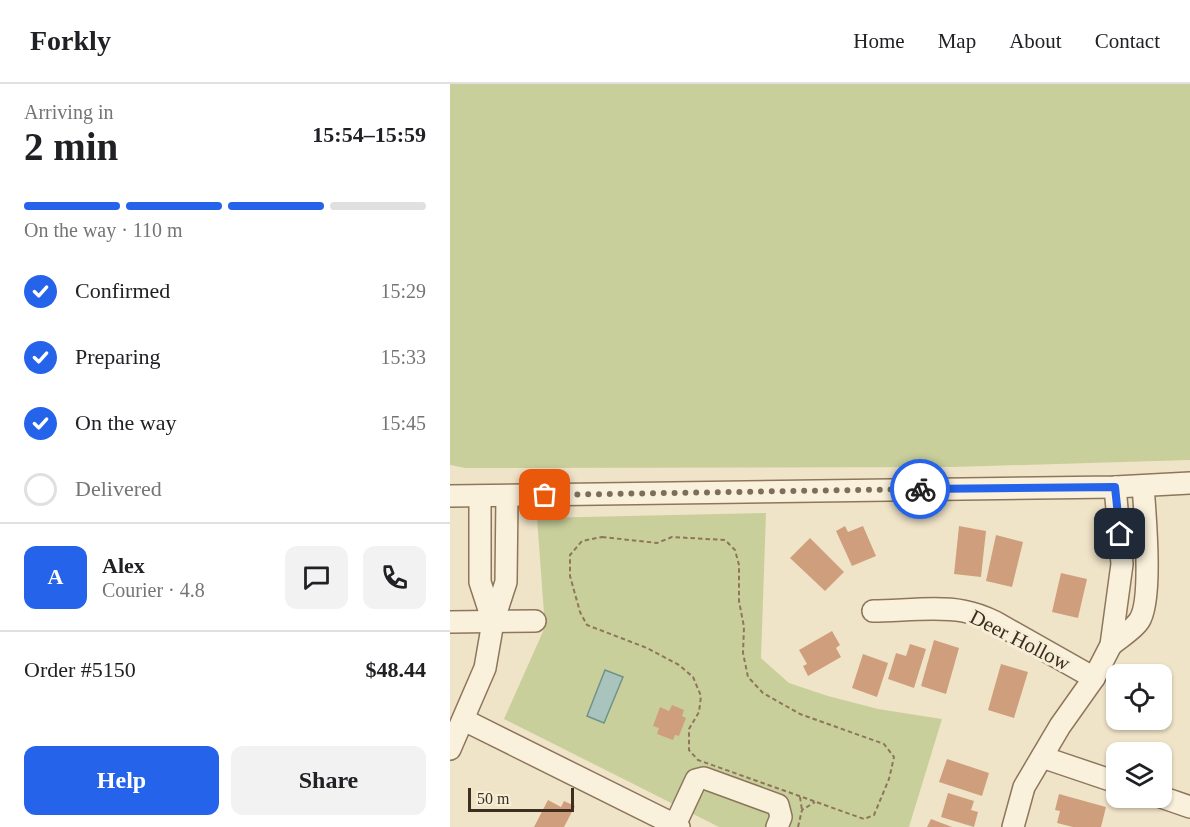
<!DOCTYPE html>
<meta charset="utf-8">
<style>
:root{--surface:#fff;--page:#f2f2f2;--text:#202124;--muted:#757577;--line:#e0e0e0;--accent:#2563eb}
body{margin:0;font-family:Georgia,serif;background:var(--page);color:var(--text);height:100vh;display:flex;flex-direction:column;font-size:22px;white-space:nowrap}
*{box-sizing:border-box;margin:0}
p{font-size:20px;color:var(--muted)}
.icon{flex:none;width:33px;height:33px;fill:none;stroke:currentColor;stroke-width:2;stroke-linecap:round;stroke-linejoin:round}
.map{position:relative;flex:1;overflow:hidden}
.panel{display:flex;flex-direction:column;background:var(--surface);width:450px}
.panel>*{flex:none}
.buttons{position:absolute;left:656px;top:580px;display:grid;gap:12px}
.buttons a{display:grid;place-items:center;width:66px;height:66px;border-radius:12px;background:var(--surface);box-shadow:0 2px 4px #0004;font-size:30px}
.scale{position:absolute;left:18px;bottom:15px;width:106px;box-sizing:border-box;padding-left:6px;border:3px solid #3d2e20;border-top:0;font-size:16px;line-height:21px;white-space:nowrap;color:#3d2e20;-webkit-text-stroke:4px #f7eed8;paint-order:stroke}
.pin{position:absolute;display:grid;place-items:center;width:51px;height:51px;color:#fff;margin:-26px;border-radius:12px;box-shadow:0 3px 9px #0006}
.courier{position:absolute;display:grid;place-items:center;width:60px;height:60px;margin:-30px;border:4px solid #2563eb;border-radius:50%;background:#fff;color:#222;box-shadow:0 2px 8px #0007}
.overview em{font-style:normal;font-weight:700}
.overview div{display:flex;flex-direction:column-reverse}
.overview{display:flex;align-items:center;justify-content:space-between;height:102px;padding:0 24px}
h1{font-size:39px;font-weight:700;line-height:45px}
.bar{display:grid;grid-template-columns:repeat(4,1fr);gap:9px 6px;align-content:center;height:72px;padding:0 24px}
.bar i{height:8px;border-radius:4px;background:var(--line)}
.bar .on{background:var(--accent)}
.bar p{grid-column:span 4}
.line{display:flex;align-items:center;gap:15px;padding:0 24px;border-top:2px solid var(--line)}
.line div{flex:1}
.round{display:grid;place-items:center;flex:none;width:63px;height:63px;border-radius:12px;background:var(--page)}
ol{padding:0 24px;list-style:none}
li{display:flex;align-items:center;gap:18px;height:66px}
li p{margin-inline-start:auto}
li .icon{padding:6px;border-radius:50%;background:var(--accent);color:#fff;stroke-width:4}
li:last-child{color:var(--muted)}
li i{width:33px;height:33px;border:3px solid var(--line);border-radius:50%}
.action{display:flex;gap:12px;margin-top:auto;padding:12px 24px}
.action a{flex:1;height:69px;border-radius:12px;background:var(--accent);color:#fff;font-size:24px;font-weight:700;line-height:69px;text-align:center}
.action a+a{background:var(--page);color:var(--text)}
header{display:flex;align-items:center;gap:36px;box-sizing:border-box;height:84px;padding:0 30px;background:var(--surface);border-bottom:2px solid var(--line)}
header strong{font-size:28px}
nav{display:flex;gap:33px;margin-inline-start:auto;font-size:21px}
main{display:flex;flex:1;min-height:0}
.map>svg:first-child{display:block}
</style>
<header>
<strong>Forkly</strong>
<nav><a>Home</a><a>Map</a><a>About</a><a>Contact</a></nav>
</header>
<main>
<section class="panel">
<div class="overview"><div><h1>2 min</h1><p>Arriving in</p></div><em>15:54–15:59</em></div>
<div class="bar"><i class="on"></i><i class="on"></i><i class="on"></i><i></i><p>On the way · 110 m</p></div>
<ol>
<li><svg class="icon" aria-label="check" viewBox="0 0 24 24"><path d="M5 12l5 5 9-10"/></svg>Confirmed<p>15:29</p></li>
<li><svg class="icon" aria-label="check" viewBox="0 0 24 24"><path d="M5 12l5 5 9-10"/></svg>Preparing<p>15:33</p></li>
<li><svg class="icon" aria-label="check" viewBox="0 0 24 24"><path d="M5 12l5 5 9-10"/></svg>On the way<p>15:45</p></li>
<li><i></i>Delivered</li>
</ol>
<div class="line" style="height:108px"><b class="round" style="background:var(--accent);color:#fff">A</b><div><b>Alex</b><p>Courier · 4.8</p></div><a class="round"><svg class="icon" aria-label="chat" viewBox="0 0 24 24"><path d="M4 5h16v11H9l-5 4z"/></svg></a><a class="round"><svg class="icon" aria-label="phone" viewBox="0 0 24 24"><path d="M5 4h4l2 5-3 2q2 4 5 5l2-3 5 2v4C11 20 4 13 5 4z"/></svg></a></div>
<div class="line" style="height:78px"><div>Order #5150</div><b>$48.44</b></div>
<div class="action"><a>Help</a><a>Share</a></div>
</section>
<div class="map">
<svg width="740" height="743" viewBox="0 0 740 743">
<rect width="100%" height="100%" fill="#f0e4c8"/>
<g fill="#c9cf9b">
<path d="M0,0h740v376l-236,7 -489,1 -15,-3z"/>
<path d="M316,429l-5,145 28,25 39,13 50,13 64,10 -33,108h-190l-215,-108 41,-92 -8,-109z"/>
</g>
<path fill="#a9c4bc" stroke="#6f938a" stroke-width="1.5" d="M155,586l18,7 -19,46 -17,-7z"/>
<g fill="#cf9f7d">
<path d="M395,442l3,6 15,-6 13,30 -24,10 -16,-35z"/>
<path d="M509,442l27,5 -5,46 -27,-3z"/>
<path d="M546,451l27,7 -11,45 -26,-6z"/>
<path d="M360,454l34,34 -19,19 -35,-33z"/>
<path d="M611,489l26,6 -9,39 -26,-6z"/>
<path d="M382,547l8,14 -4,3 5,9 -33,19 -5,-10 4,-2 -8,-14z"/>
<path d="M484,556l25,8 -13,46 -25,-8z"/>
<path d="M460,560l16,5 -12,39 -26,-9 8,-26 10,3z"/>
<path d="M413,570l25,9 -11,34 -25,-9z"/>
<path d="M551,580l27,8 -14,46 -26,-8z"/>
<path d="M222,621l12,5 -2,6 4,2 -7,18 -4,-1 -2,5 -16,-6 2,-6 -6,-2 7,-19 9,4z"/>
<path d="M497,675l42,14 -7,23 -43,-14z"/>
<path d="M498,709l26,8 -3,9 7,2 -4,15 -33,-10z"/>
<path d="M609,710l47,13 -5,20h-28l-16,-4 3,-12 -5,-1z"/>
<path d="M98,716l13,7 3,-6 11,5 -11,21h-30z"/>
<path d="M481,735l21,8h-25z"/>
</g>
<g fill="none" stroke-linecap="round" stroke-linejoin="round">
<defs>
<g id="minor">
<path d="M0,412l665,-9 75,-4"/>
<path d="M30,412v86l13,40"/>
<path d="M423,527c27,0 65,-5 90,0 11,2 22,6 32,11l99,56"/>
<path d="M0,538l85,-1"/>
<path d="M661,561c8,-7 22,-15 28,-24 14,-20 6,-108 4,-135"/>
<path d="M14,636l215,107"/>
<path d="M0,665l35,-81 8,-46 13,-40 1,-86"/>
<path d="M592,673l74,25"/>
<path d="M711,713l29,10"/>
<path d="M225,741l21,-45 8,-2 74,27 3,12 -4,10"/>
<path d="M563,743l11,-40 36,-61 34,-48 17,-33 11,-81 -7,-77"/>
</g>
</defs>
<use href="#minor" stroke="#8d765c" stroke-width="24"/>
<g stroke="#8d765c" stroke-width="2" stroke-dasharray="4.5 3" stroke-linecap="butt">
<path d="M152,453l55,6 15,-6 53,3 10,10 4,15v36l5,26 -1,26 5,24 15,16 37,21 84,30 10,13 -5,22 -15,36 -10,4 -166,-59 -9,-10v-21l10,-17 2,-16 -8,-19 -14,-12 -32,-17 -60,-23 -7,-13 -10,-36v-21l12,-14z"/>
<path d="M350,713l2,13"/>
<path d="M348,743l4,-17 13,-8"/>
</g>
<use href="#minor" stroke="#faf1dc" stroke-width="21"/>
</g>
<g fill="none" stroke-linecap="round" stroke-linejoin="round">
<path stroke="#7c6e5b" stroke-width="6" stroke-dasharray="0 10.8" d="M95,411l375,-6"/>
<path stroke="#2563eb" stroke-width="8" d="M470,405l195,-2 5,47"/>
</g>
<g text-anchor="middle" stroke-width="6" stroke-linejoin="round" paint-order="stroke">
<g font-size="21" fill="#3d2e20" stroke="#f7eed8">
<text transform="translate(570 556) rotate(27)" y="7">Deer Hollow</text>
</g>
</g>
</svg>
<div class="buttons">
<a><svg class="icon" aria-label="locate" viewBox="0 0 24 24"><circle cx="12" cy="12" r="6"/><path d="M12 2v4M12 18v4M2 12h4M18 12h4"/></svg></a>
<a><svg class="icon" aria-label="layers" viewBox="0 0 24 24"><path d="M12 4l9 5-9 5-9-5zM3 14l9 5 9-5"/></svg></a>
</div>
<div class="scale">50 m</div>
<div class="pin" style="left:95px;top:411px;background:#ea580c"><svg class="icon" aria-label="bag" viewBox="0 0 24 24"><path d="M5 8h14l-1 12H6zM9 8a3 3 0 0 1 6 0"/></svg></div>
<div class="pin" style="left:670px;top:450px;background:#1f2937"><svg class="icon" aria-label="home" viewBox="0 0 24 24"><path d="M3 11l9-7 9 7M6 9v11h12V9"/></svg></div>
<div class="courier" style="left:470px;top:405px"><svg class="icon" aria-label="bike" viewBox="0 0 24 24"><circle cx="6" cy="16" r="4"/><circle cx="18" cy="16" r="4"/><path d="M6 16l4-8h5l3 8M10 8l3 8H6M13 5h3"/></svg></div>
</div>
</main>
